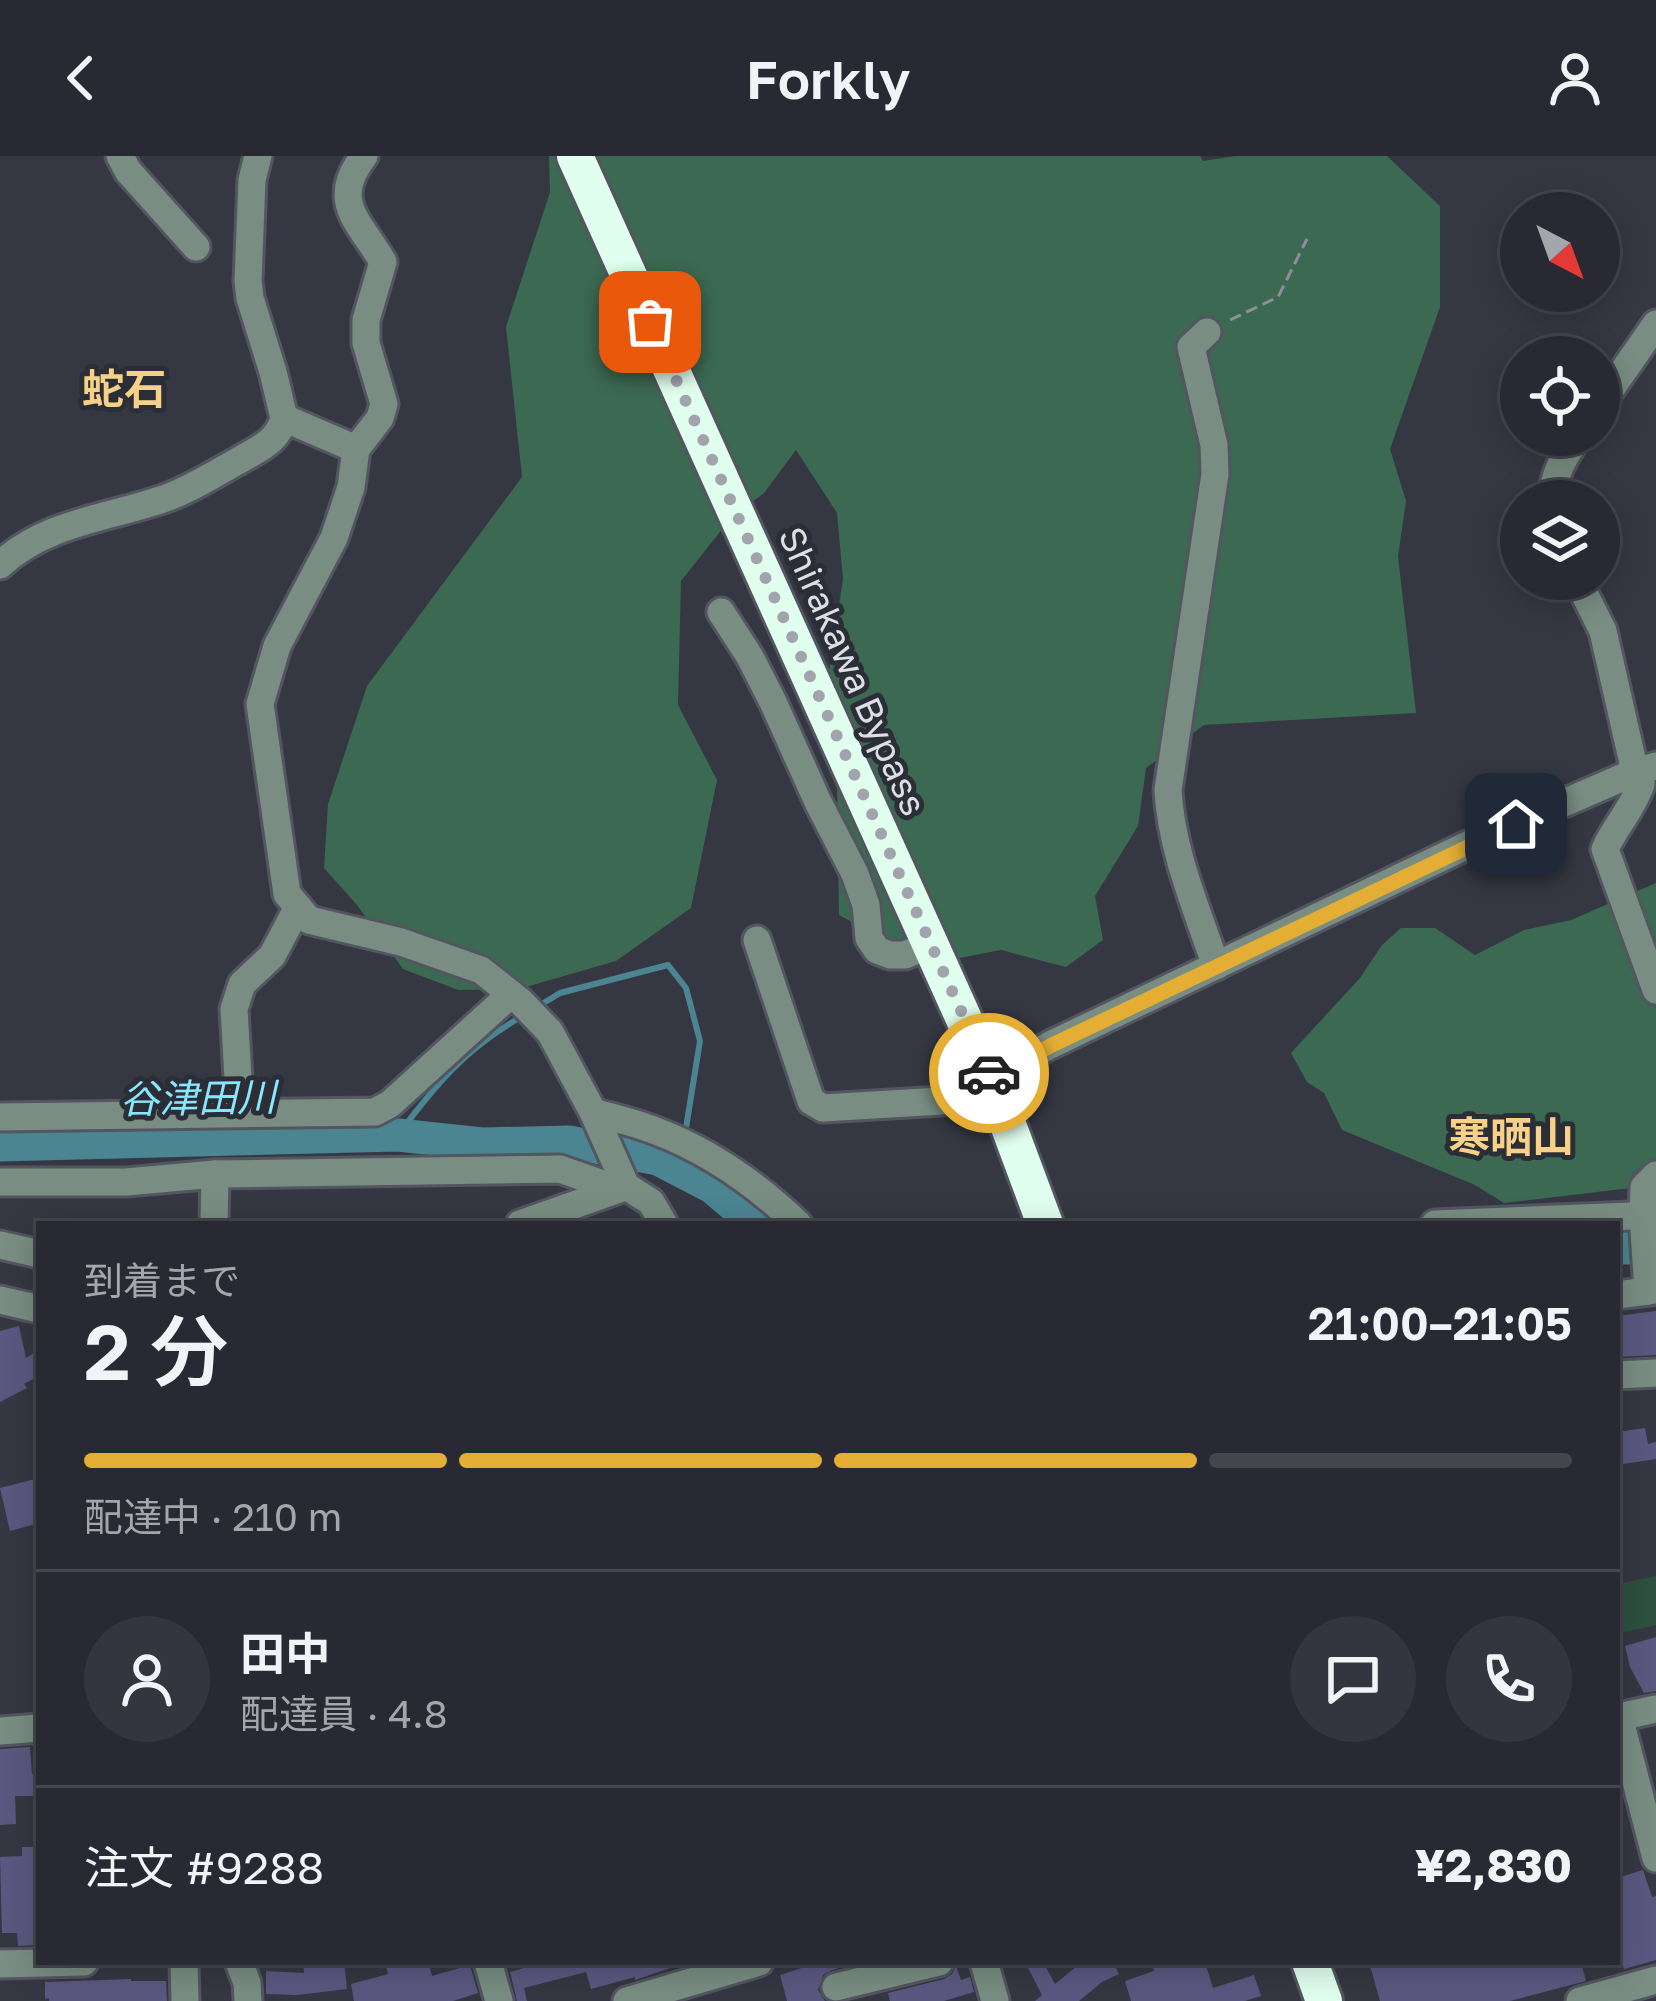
<!DOCTYPE html>
<html lang="ja">
<meta charset="utf-8">
<style>
:root{--surface:#282932;--page:#34353e;--text:#f1f3f6;--muted:#a5a6ac;--line:#44454d;--accent:#e4ae35}
body{margin:0;font-family:"Golos Text","Noto Sans JP",sans-serif;background:var(--page);color:var(--text);height:100vh;display:flex;flex-direction:column;font-size:45px;white-space:nowrap}
*{box-sizing:border-box;margin:0}
p{font-size:39px;color:var(--muted)}
.icon{flex:none;width:66px;height:66px;fill:none;stroke:currentColor;stroke-width:2;stroke-linecap:round;stroke-linejoin:round}
.map{position:relative;flex:1;overflow:hidden}
.panel{position:absolute;left:36px;top:1065px;width:1584px;height:744px;display:flex;flex-direction:column;background:var(--surface);border-radius:0px;box-shadow:0 6px 30px #0003,0 0 0 3px var(--line)}
.panel>*{flex:none}
.needle{width:78px;rotate:139deg}
.fabs{position:absolute;left:1500px;top:36px;display:grid;gap:24px}
.fabs a{display:grid;place-items:center;width:120px;height:120px;border-radius:50%;background:var(--surface);box-shadow:0 6px 30px #0003,0 0 0 3px var(--line);font-size:60px}
.pin{position:absolute;display:grid;place-items:center;width:102px;height:102px;color:#fff;margin:-51px;border-radius:24px;box-shadow:0 6px 18px #0006}
.courier{position:absolute;display:grid;place-items:center;width:120px;height:120px;margin:-60px;border:9px solid #e4ae35;border-radius:50%;background:#fff;color:#222;box-shadow:0 3px 15px #0007}
.head em{font-style:normal;font-weight:600}
.head div{display:flex;flex-direction:column-reverse}
.head{display:flex;align-items:center;justify-content:space-between;height:204px;padding:0 48px}
h1{font-size:78px;font-weight:600;line-height:90px}
.bar{display:grid;grid-template-columns:repeat(4,1fr);gap:18px 12px;align-content:center;height:144px;padding:0 48px}
.bar i{height:15px;border-radius:9px;background:var(--line)}
.bar .selected{background:var(--accent)}
.bar p{grid-column:span 4}
.line{display:flex;align-items:center;gap:30px;padding:0 48px;border-top:3px solid var(--line)}
.line div{flex:1}
.round{display:grid;place-items:center;flex:none;width:126px;height:126px;border-radius:63px;background:var(--page)}
header{display:flex;justify-content:space-between;align-items:center;height:156px;padding:0 48px;background:var(--surface);font-size:54px;font-weight:600}
.map>svg:first-child{display:block}
</style>
<header><svg class="icon" aria-label="back" viewBox="0 0 24 24"><path d="M15 5l-7 7 7 7"/></svg>Forkly<svg class="icon" aria-label="person" viewBox="0 0 24 24"><circle cx="12" cy="8" r="4"/><path d="M4 21q1-7 8-7t8 7"/></svg></header>
<div class="map">
<svg width="1656" height="1845" viewBox="0 0 1656 1845">
<rect width="100%" height="100%" fill="#353742"/>
<path fill="#2e503e" d="M1656,1420v49l-39,9 2,17 -2,1v-68z"/>
<g fill="#3c6951">
<path d="M549,0h651l3,5 32,-5h152l53,50v101l-50,142 16,52 -8,55 18,157 -212,12 -58,43 -8,58 -43,70 8,44 -37,27 -65,-17 -73,14 -89,-49 -2,-127 -8,-116 14,-93 -6,-66 -41,-63 -32,43 -33,25 -50,63 -3,124 39,75 -26,128 -75,53 -97,28 -61,1 -55,-21 -46,-64 -33,-37 4,-64 39,-118 155,-209 -16,-150 44,-135z"/>
<path d="M1656,727v302l-152,18 -29,-18 -133,-55 -18,-37 -17,-11 -16,-29 69,-75 22,-33 19,-17h34l40,27 49,-25 47,-10z"/>
</g>
<g fill="none" stroke-linecap="round" stroke-linejoin="round">
<g stroke="#4b8592" stroke-width="6">
<path d="M537,851l23,-14 108,-28 18,23 14,53 -15,93"/>
<path d="M398,979c38,-51 67,-86 123,-118"/>
</g>
<g stroke="#4b8592" stroke-width="33">
<path d="M0,989l398,-10 84,9 87,-2 89,17 54,28 44,37"/>
<path d="M1617,1092h39"/>
</g>
</g>
<g fill="#5a5880">
<path d="M1656,1155v44l-39,2v-41z"/>
<path d="M19,1170l7,32 13,-8v26l-15,8 3,4 -27,14v-71z"/>
<path d="M1645,1272l3,16 8,-2v17l-39,6v-33z"/>
<path d="M39,1322v45l-29,8 -10,-43z"/>
<path d="M1656,1481v54l-12,2 -14,-26 -5,-21z"/>
<path d="M30,1591l2,27h7v22h-24l1,28 -16,1v-76z"/>
<path d="M22,1691h14l1,98 -19,1 -1,-13h-15l-2,-76 22,-1z"/>
<path d="M1643,1714l9,27 4,-1v64l-32,9 -7,-24v-67z"/>
<path d="M303,1806h41l3,27 -50,6 -31,-1v-23l38,2z"/>
<path d="M393,1806h35l4,14 38,-11 8,28 -25,8h-99l-3,-17 37,-10 -3,-10z"/>
<path d="M544,1806h128l1,5 -38,13v-3l-44,12 -5,-17 -62,16 3,13h-10l-7,-29z"/>
<path d="M820,1806h43l-31,8 -9,5 -5,15 7,11h-38l-7,-26z"/>
<path d="M1025,1806h18l12,22 27,-22h31l6,12 -17,8 -23,19h-44l7,-6z"/>
<path d="M1152,1806h53l8,26 41,-13 7,21 -16,5h-114l-6,-20 29,-10z"/>
<path d="M1369,1806h63l1,4 13,-4h135l5,19 -76,20h-130z"/>
<path d="M956,1810l5,14 9,-3 4,15 -30,9h-54l-2,-8 56,-14 8,-5z"/>
<path d="M131,1823v2h35l1,20h-118v-3l-4,1v-17z"/>
</g>
<g fill="none" stroke-linecap="round" stroke-linejoin="round">
<defs>
<g id="minor">
<path d="M120,0l8,15 68,76"/>
<path d="M258,0l-6,24 -4,101 2,17 23,74 11,46 72,31"/>
<path d="M364,0c-36,46 -3,67 19,106l-17,58v23l18,61 -4,14 -24,31 -5,38 -17,51 -57,108 -17,58 27,190 22,26 92,22 80,28 39,31 30,31 43,80 33,74 25,16 13,22"/>
<path d="M1207,176l-16,15 23,98 1,29 -47,316c3,60 29,120 48,176"/>
<path d="M1599,250l57,-82"/>
<path d="M1552,345c1,-27 12,-44 27,-66"/>
<path d="M0,409c44,-42 108,-47 163,-66 27,-9 51,-25 75,-38 20,-12 40,-19 46,-43"/>
<path d="M1577,423l26,52 32,141 6,12c-9,26 -25,41 -36,65l51,141"/>
<path d="M721,456l29,45 23,45 45,100 37,72 11,31 3,33 8,12 13,5h15l26,-11"/>
<path d="M757,784l54,161 12,7 118,-7 50,-22 59,-34 426,-204 159,-69 21,-6"/>
<path d="M240,956l-6,-103 8,-25 30,-28 26,-49"/>
<path d="M593,956c21,6 43,11 63,19 53,20 101,54 142,93"/>
<path d="M0,961l375,-5 15,-8 121,-110"/>
<path d="M0,1026h126l89,-8 345,-5 57,20"/>
<path d="M214,1068l1,-50"/>
<path d="M520,1068l102,-36"/>
<path d="M1435,1068l221,-9"/>
<path d="M0,1089l39,9"/>
<path d="M1648,1135l-5,-75 1,-29 12,-12"/>
<path d="M1617,1139l39,-5"/>
<path d="M0,1144l39,9"/>
<path d="M1617,1219l39,-2"/>
<path d="M1656,1553l-37,8 37,141"/>
<path d="M0,1575l39,-3"/>
<path d="M184,1806l1,39"/>
<path d="M239,1806l8,21 1,18"/>
<path d="M488,1806l11,39"/>
<path d="M984,1806l11,39"/>
<path d="M0,1808l84,-2"/>
<path d="M836,1831l103,-25"/>
<path d="M627,1845l132,-39"/>
<path d="M1580,1845l76,-21"/>
</g>
<g id="highway">
<path d="M575,0l416,923 54,145"/>
<path d="M1310,1806l14,39"/>
</g>
</defs>
<use href="#minor" stroke="#535560" stroke-width="33"/>
<use href="#highway" stroke="#535560" stroke-width="42"/>
<path stroke="#8e9099" stroke-width="3" stroke-dasharray="12 6" stroke-linecap="butt" d="M1230,164l48,-23 29,-58"/>
<use href="#minor" stroke="#798d82" stroke-width="27"/>
<use href="#highway" stroke="#e1ffee" stroke-width="36"/>
</g>
<g fill="none" stroke-linecap="round" stroke-linejoin="round">
<path stroke="#a2a4ad" stroke-width="12" stroke-dasharray="0 21.6" d="M650,166l339,751"/>
<path stroke="#e4ae35" stroke-width="15" d="M989,917l3,6 58,-33 466,-222"/>
</g>
<g text-anchor="middle" stroke-width="10" stroke-linejoin="round" paint-order="stroke">
<g font-size="36" fill="#dddfe6" stroke="#2b2d37">
<text transform="translate(853 515) rotate(66)" y="13">Shirakawa Bypass</text>
</g>
<g font-size="39" font-style="italic" fill="#89e7fc" stroke="#2b2d37">
<text transform="translate(198 942) rotate(-1)" y="14">谷津田川</text>
</g>
<g font-size="42" font-weight="bold" fill="#f7d188" stroke="#2b2d37">
<text x="124" y="248">蛇石</text>
<text x="1511" y="996">寒晒山</text>
</g>
</g>
</svg>
<div class="fabs">
<a><svg class="needle" viewBox="-14 -14 28 28"><path d="M0-13l5 13h-10z" fill="#e53935"/><path d="M0 13l5-13h-10z" fill="#a5a6ac"/></svg></a>
<a><svg class="icon" aria-label="locate" viewBox="0 0 24 24"><circle cx="12" cy="12" r="6"/><path d="M12 2v4M12 18v4M2 12h4M18 12h4"/></svg></a>
<a><svg class="icon" aria-label="layers" viewBox="0 0 24 24"><path d="M12 4l9 5-9 5-9-5zM3 14l9 5 9-5"/></svg></a>
</div>
<div class="pin" style="left:650px;top:166px;background:#ea580c"><svg class="icon" aria-label="bag" viewBox="0 0 24 24"><path d="M5 8h14l-1 12H6zM9 8a3 3 0 0 1 6 0"/></svg></div>
<div class="pin" style="left:1516px;top:668px;background:#1f2937"><svg class="icon" aria-label="home" viewBox="0 0 24 24"><path d="M3 11l9-7 9 7M6 9v11h12V9"/></svg></div>
<div class="courier" style="left:989px;top:917px"><svg class="icon" aria-label="car" viewBox="0 0 24 24"><path d="M5 17H2v-5l4-1 3-4h7l3 4 3 1v5h-3M9 17h6M6 11h13"/><circle cx="7" cy="17" r="2"/><circle cx="17" cy="17" r="2"/></svg></div>
<section class="panel">
<div class="head"><div><h1>2 分</h1><p>到着まで</p></div><em>21:00–21:05</em></div>
<div class="bar"><i class="selected"></i><i class="selected"></i><i class="selected"></i><i></i><p>配達中 · 210 m</p></div>
<div class="line" style="height:216px"><a class="round"><svg class="icon" aria-label="person" viewBox="0 0 24 24"><circle cx="12" cy="8" r="4"/><path d="M4 21q1-7 8-7t8 7"/></svg></a><div><b>田中</b><p>配達員 · 4.8</p></div><a class="round"><svg class="icon" aria-label="chat" viewBox="0 0 24 24"><path d="M4 5h16v11H9l-5 4z"/></svg></a><a class="round"><svg class="icon" aria-label="phone" viewBox="0 0 24 24"><path d="M5 4h4l2 5-3 2q2 4 5 5l2-3 5 2v4C11 20 4 13 5 4z"/></svg></a></div>
<div class="line" style="height:156px"><div>注文 #9288</div><b>¥2,830</b></div>
</section>
</div>
